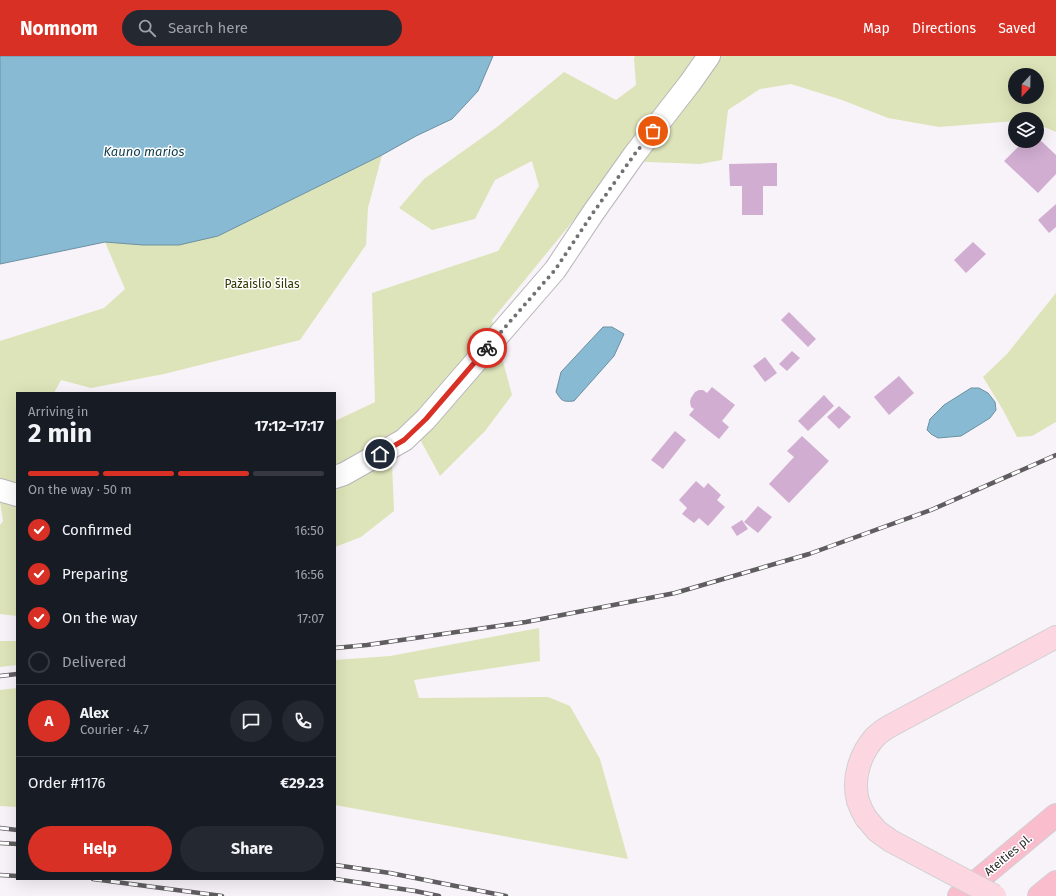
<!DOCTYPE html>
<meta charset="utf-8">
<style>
:root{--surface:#171b24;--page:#242831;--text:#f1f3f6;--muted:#9ea1a6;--line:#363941;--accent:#d93025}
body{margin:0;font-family:"Fira Sans",sans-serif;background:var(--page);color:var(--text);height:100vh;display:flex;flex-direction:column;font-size:15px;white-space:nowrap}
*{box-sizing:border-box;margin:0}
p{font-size:13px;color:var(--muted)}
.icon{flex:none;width:22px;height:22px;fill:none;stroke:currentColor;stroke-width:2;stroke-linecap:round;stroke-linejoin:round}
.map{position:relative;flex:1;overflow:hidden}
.panel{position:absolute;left:16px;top:336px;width:320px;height:488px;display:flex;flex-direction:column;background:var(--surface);border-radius:0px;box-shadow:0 4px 16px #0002}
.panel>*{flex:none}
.needle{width:26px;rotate:202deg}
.tools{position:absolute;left:1008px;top:12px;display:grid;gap:8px}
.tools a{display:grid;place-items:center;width:36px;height:36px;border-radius:50%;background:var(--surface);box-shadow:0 4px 16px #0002;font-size:20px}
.pin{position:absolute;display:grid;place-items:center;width:34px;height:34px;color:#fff;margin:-17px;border:2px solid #fff;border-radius:50%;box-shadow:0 1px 4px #0007}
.courier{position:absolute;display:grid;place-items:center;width:40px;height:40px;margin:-20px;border:3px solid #d93025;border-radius:50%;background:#fff;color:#222;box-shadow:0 1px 5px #0007}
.head em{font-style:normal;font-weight:700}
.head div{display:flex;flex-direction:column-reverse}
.head{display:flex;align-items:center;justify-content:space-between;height:68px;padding:0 12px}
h1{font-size:26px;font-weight:700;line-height:30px}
.bar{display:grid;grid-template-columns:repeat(4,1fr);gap:6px 4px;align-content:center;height:48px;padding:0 12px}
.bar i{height:5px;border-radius:3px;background:var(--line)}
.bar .on{background:var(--accent)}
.bar p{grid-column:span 4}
.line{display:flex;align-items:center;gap:10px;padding:0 12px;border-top:1px solid var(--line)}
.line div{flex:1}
.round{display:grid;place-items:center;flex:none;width:42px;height:42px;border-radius:21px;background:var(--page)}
ol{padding:0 12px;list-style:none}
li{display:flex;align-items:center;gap:12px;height:44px}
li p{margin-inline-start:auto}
li .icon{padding:4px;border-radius:50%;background:var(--accent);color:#fff;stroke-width:4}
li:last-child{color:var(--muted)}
li i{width:22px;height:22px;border:2px solid var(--line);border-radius:50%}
.cta{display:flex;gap:8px;margin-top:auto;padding:8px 12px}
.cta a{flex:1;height:46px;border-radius:24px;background:var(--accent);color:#fff;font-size:16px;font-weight:700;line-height:46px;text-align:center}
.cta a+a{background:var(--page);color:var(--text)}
header{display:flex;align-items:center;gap:24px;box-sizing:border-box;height:56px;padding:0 20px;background:var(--accent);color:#fff}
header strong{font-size:19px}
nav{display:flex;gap:22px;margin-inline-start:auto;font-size:14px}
.search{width:280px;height:36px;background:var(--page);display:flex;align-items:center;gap:10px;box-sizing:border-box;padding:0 14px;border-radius:22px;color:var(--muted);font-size:15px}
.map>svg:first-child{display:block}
</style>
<header>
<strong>Nomnom</strong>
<div class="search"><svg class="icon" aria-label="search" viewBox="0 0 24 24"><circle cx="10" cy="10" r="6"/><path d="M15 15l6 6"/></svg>Search here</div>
<nav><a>Map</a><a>Directions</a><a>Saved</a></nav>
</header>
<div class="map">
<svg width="1056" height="840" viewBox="0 0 1056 840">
<rect width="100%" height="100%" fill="#f8f3f8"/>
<g fill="#dee4b9" fill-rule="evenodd">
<path d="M635,0h421v76l-19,-8v-5h-22v2l-76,6 -51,-9 -46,-18 -51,-16 -31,5 -32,21 -6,50 -22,4 -77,-3 -32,38 -99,121 20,75 -27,36 -45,45 -24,-44 -25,9 3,70 -33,26 -26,10v-126l40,-19 -3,-109 126,-42 41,-65 -7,-25 -37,19 -20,39 -43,11 -33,-22 25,-29 73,-52 67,-55 52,28 20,-15 -2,-27zM1015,19h22v22h-22z"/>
<path d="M382,99l-14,53 -2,37 -66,95 -136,34 -73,14 -30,-8 -7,13h-37v223l-17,-2v-89l3,-4 -3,-19v-161l104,-33 21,-19 -20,-47 38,3 75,-9z"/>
<path d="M1056,237v129l-24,14 -15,1 -14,-27 -20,-33 24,-23z"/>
<path d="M539,572l1,33 -126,19 5,18 129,-1 22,9 30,53 28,100 -293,-54v-145l55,-4z"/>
<path d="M0,585h17v24l-17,2z"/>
<path d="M17,632v119l-17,-1v-116z"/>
</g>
<g fill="#88bbd3" stroke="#6c90a1">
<path d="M0,0h493l-15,35 -26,28 -36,17 -34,19 -164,81 -39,9h-36l-38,-3 -105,22z"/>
<path d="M603,271h9l12,7 -10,22 -40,45c-12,1 -12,0 -18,-9l5,-20z"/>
<path d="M971,332h8l9,5 7,9 1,8 -6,8 -29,18 -23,2 -7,-4 -4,-4 3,-11 14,-14z"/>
</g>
<g fill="#d0add1">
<path d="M1037,81l19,18v19l-18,19 -34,-32 20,-20h13z"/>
<path d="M777,107v23h-14v29h-21v-29h-12l-1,-22z"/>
<path d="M1056,148v23l-7,6 -11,-13z"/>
<path d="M973,186l13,12 -20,19 -12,-13z"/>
<path d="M789,256l27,27 -8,8 -27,-27z"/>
<path d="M792,295l8,7 -13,13 -8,-7z"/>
<path d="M765,301l12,16 -12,9 -12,-16z"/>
<path d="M899,320l15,17 -25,22 -15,-18z"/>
<path d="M712,331l23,18 -13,16 7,6 -10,12 -30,-24 5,-6 -3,-2 -1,-5 1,-4 4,-6 4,-2h4l4,3z"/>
<path d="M824,339l10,11 -26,25 -10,-10z"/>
<path d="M839,350l12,11 -12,12 -12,-12z"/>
<path d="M675,375l11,9 -23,29 -12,-9z"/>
<path d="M802,380l27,25 -40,42 -20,-19 25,-27 -7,-6z"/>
<path d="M696,425l8,7 4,-5 13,12 -4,5 8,7 -17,19 -9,-8 -5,5 -12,-9 5,-6 -8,-8z"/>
<path d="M758,450l14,11 -14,16 -14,-11z"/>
<path d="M742,464l6,9 -11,7 -6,-9z"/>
</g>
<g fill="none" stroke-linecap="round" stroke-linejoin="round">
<defs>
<g id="street">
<path d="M335,421l9,-3 60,-34 22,-21 129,-149 38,-57 41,-58 56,-72 19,-27"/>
<path d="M0,434l17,5"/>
</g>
<path id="primary" d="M866,762c-3,-5 -6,-11 -8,-17 -6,-23 2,-47 17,-64 4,-4 10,-8 15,-11l166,-89"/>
<g id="highway">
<path d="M959,840l97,-81"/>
<path d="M1039,840l17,-14"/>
</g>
</defs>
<use href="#street" stroke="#bab5ba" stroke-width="24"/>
<use href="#primary" stroke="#d1d0d1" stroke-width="24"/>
<use href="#highway" stroke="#d1d0d1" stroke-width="24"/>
<use href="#street" stroke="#fff" stroke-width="22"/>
<use href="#primary" stroke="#fcd7e1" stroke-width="22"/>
<use href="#highway" stroke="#fabdcd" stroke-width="22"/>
<defs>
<g id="rail">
<path d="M335,592l32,-3 159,-23 149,-29 134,-39 122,-44 125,-55"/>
<path d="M0,620l17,-2"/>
<path d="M0,772l17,2"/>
<path d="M0,787l17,1"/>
<path d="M335,809l55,8 116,23"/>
<path d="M0,819l17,1"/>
<path d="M93,823l129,17"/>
<path d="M335,823l80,12 24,5"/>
</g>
</defs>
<use href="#rail" stroke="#605d60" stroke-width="4.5"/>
<use href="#rail" stroke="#fff" stroke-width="3" stroke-dasharray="9" stroke-linecap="butt"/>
<defs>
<path id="primary-bridge" d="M866,762l11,13 14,10 104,55"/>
</defs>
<use href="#primary-bridge" stroke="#d1d0d1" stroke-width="24" stroke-linecap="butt"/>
<use href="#primary-bridge" stroke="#fcd7e1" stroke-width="22"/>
</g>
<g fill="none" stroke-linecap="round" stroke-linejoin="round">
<path stroke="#737073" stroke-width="4" stroke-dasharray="0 7.2" d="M487,292l68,-78 38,-57 41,-58 19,-24"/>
<path stroke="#d93025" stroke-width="5" d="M380,398l24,-14 22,-21 61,-71"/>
</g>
<g text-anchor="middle" stroke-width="3" stroke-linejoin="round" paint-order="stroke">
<g font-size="12" fill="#333800" stroke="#fff">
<text x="262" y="232">Pažaislio šilas</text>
</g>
<g font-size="12" fill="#2c2a2c" stroke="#fff">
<text transform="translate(1008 799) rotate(-40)" y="4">Ateities pl.</text>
</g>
<g font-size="13" font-style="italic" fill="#0e3c4d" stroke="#fff">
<text x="144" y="100">Kauno marios</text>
</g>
</g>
</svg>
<div class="tools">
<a><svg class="needle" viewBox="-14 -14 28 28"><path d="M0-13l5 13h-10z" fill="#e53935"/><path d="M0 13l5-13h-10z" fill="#9ea1a6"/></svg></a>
<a><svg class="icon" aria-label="layers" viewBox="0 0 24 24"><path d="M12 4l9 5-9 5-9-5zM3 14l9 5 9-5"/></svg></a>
</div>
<div class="pin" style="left:653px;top:75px;background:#ea580c"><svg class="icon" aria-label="bag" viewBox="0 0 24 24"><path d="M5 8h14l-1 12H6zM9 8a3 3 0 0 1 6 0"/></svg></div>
<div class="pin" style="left:380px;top:398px;background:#1f2937"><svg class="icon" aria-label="home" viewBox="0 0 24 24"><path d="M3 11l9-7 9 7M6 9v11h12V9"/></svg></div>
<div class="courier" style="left:487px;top:292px"><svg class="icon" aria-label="bike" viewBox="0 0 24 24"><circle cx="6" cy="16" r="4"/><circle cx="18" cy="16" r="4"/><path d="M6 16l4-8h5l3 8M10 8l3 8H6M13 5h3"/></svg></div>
<section class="panel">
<div class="head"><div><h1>2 min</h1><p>Arriving in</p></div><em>17:12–17:17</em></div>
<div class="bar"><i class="on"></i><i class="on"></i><i class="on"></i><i></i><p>On the way · 50 m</p></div>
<ol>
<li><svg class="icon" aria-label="check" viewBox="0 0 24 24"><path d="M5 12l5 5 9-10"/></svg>Confirmed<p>16:50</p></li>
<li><svg class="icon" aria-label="check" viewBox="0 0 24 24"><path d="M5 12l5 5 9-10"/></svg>Preparing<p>16:56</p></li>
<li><svg class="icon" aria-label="check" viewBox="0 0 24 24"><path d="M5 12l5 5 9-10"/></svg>On the way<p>17:07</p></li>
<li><i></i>Delivered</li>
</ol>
<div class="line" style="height:72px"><b class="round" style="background:var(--accent);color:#fff">A</b><div><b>Alex</b><p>Courier · 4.7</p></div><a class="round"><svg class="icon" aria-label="chat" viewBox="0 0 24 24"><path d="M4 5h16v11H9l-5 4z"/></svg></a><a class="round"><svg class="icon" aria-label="phone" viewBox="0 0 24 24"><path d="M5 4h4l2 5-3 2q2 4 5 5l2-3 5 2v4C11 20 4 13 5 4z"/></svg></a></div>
<div class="line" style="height:52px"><div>Order #1176</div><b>€29.23</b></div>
<div class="cta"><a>Help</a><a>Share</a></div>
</section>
</div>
